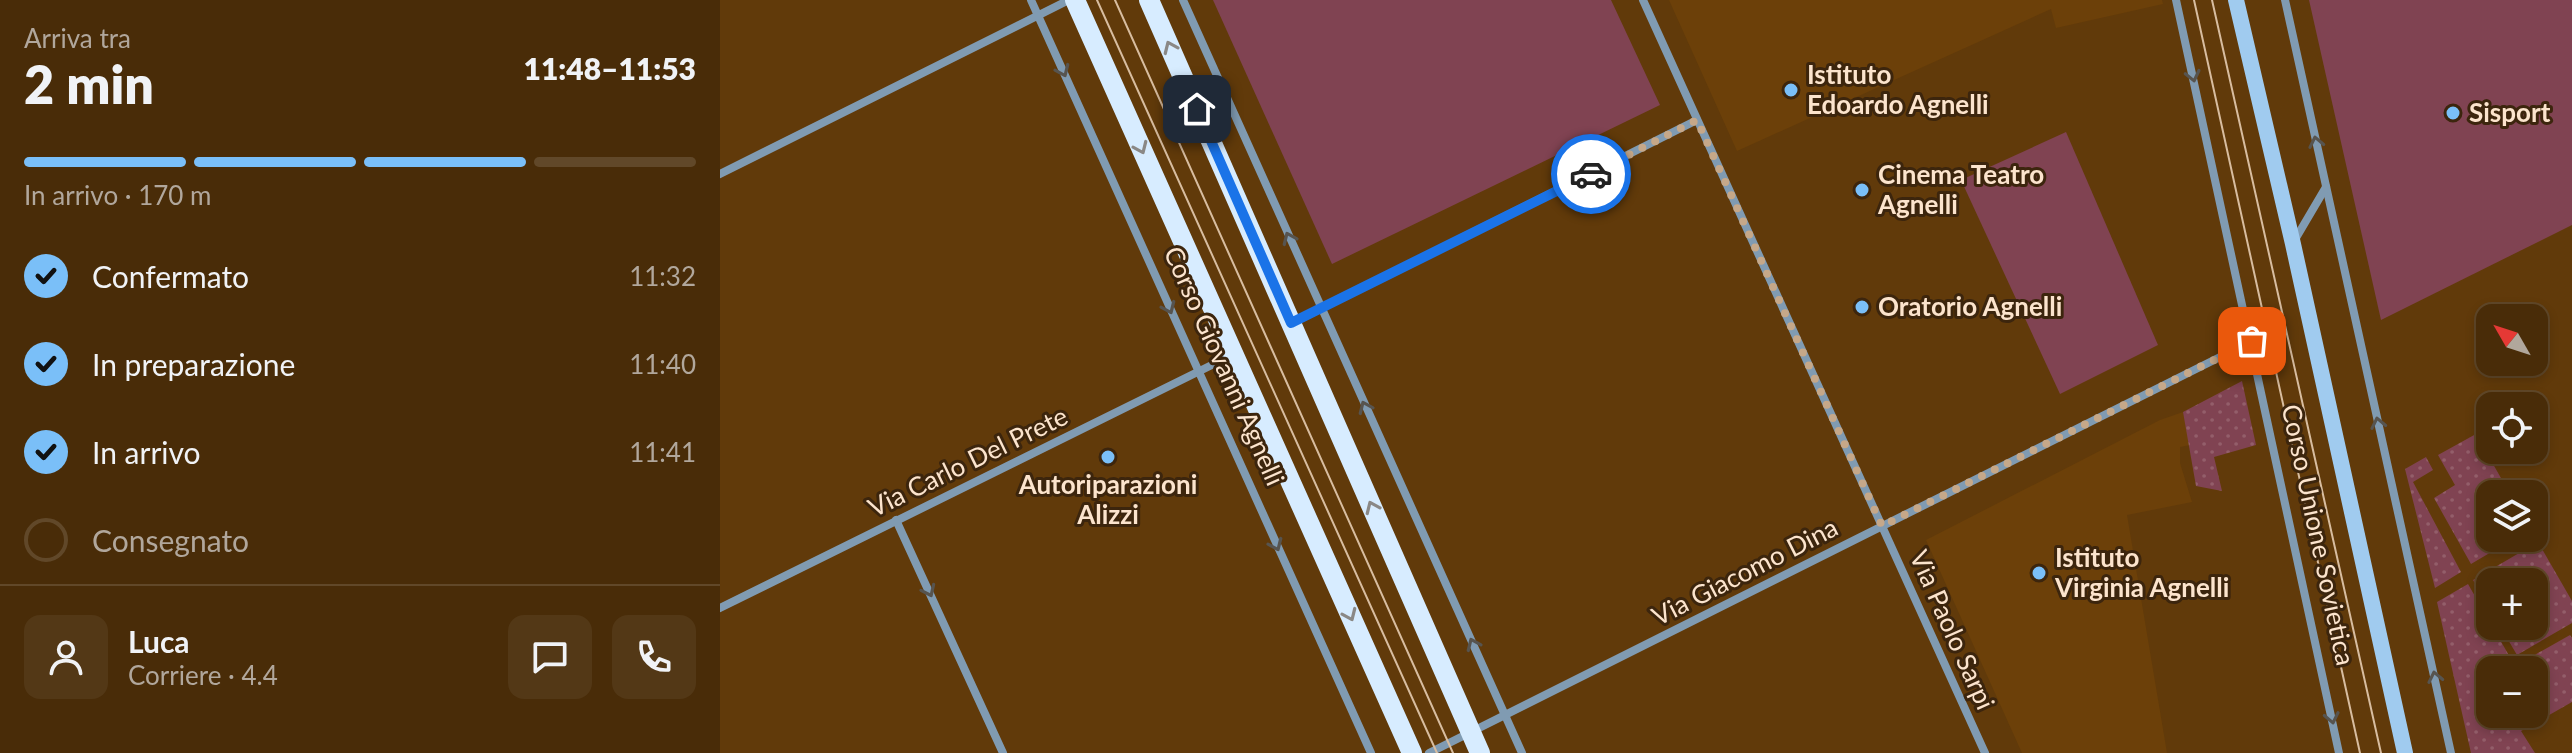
<!DOCTYPE html>
<html lang="it">
<meta charset="utf-8">
<style>
:root{--surface:#492c08;--page:#533816;--text:#f1f3f6;--muted:#b1a79c;--line:#614829;--accent:#7abff8}
body{margin:0;font-family:Lato,sans-serif;background:var(--page);color:var(--text);height:100vh;display:flex;flex-direction:column;font-size:30px;white-space:nowrap}
*{box-sizing:border-box;margin:0}
p{font-size:26px;color:var(--muted)}
.icon{flex:none;width:44px;height:44px;fill:none;stroke:currentColor;stroke-width:2;stroke-linecap:round;stroke-linejoin:round}
.map{position:relative;flex:1;overflow:hidden}
.details{display:flex;flex-direction:column;background:var(--surface);width:720px}
.details>*{flex:none}
.needle{width:52px;rotate:309deg}
.buttons{position:absolute;left:1756px;top:304px;display:grid;gap:16px}
.buttons a{display:grid;place-items:center;width:72px;height:72px;border-radius:16px;background:var(--surface);box-shadow:0 4px 12px #0003,0 0 0 2px var(--line);font-size:40px}
.pin{position:absolute;display:grid;place-items:center;width:68px;height:68px;color:#fff;margin:-34px;border-radius:16px;box-shadow:0 4px 12px #0006}
.courier{position:absolute;display:grid;place-items:center;width:80px;height:80px;margin:-40px;border:6px solid #1a73e8;border-radius:50%;background:#fff;color:#222;box-shadow:0 2px 10px #0007}
.head em{font-style:normal;font-weight:800}
.head div{display:flex;flex-direction:column-reverse}
.head{display:flex;align-items:center;justify-content:space-between;height:136px;padding:0 24px}
h1{font-size:52px;font-weight:800;line-height:60px}
.bar{display:grid;grid-template-columns:repeat(4,1fr);gap:12px 8px;align-content:center;height:96px;padding:0 24px}
.bar i{height:10px;border-radius:6px;background:var(--line)}
.bar .on{background:var(--accent)}
.bar p{grid-column:span 4}
.line{display:flex;align-items:center;gap:20px;padding:0 24px;border-top:2px solid var(--line)}
.line div{flex:1}
.round{display:grid;place-items:center;flex:none;width:84px;height:84px;border-radius:16px;background:var(--page)}
ol{padding:0 24px;list-style:none}
li{display:flex;align-items:center;gap:24px;height:88px}
li p{margin-inline-start:auto}
li .icon{padding:8px;border-radius:50%;background:var(--accent);color:#111;stroke-width:4}
li:last-child{color:var(--muted)}
li i{width:44px;height:44px;border:4px solid var(--line);border-radius:50%}
main{display:flex;flex:1;min-height:0}
.map>svg:first-child{display:block}
</style>
<main>
<section class="details">
<div class="head"><div><h1>2 min</h1><p>Arriva tra</p></div><em>11:48–11:53</em></div>
<div class="bar"><i class="on"></i><i class="on"></i><i class="on"></i><i></i><p>In arrivo · 170 m</p></div>
<ol>
<li><svg class="icon" aria-label="check" viewBox="0 0 24 24"><path d="M5 12l5 5 9-10"/></svg>Confermato<p>11:32</p></li>
<li><svg class="icon" aria-label="check" viewBox="0 0 24 24"><path d="M5 12l5 5 9-10"/></svg>In preparazione<p>11:40</p></li>
<li><svg class="icon" aria-label="check" viewBox="0 0 24 24"><path d="M5 12l5 5 9-10"/></svg>In arrivo<p>11:41</p></li>
<li><i></i>Consegnato</li>
</ol>
<div class="line" style="height:144px"><a class="round"><svg class="icon" aria-label="person" viewBox="0 0 24 24"><circle cx="12" cy="8" r="4"/><path d="M4 21q1-7 8-7t8 7"/></svg></a><div><b>Luca</b><p>Corriere · 4.4</p></div><a class="round"><svg class="icon" aria-label="chat" viewBox="0 0 24 24"><path d="M4 5h16v11H9l-5 4z"/></svg></a><a class="round"><svg class="icon" aria-label="phone" viewBox="0 0 24 24"><path d="M5 4h4l2 5-3 2q2 4 5 5l2-3 5 2v4C11 20 4 13 5 4z"/></svg></a></div>
</section>
<div class="map">
<svg width="1852" height="753" viewBox="0 0 1852 753">
<defs>
<pattern id="grass-dots" width="8" height="8" patternUnits="userSpaceOnUse" patternTransform="scale(2)"><rect width="8" height="8" fill="#804352"/><path d="M2 2h.1M6 6h.1" fill="none" stroke="#935e6a" stroke-width="1.8" stroke-linecap="round"/></pattern>
</defs>
<rect width="100%" height="100%" fill="#613a0a"/>
<g fill="#6c4009">
<path d="M949,0h493l1,4 -107,24 -5,-19 -314,142z"/>
<path d="M1463,412l7,33 -10,2v16l12,39 -65,13 40,238h-145l-96,-213 234,-120z"/>
</g>
<g fill="url(#grass-dots)" fill-rule="evenodd">
<path d="M1522,381l14,64 -42,12 8,34 -26,-5 -13,-74z"/>
<path d="M1756,434l34,60h-20v44h25l-44,26 -37,-66 21,-13 -17,-30z"/>
<path d="M1706,457l7,13 -20,12 48,90 -26,16 -30,-119z"/>
<path d="M1818,542l34,59v22l-55,32 -17,-29h34v-44h-44v27l-17,-29z"/>
<path d="M1748,584l47,82 55,-31 2,3v64l-51,29 14,22h-64l-34,-151zM1814,670v44h-44v-44z"/>
</g>
<g fill="#804352">
<path d="M493,0h398l49,105 -328,159z"/>
<path d="M1589,0h263v225l-191,95z"/>
<path d="M1346,132l92,213 -98,49 -99,-214z"/>
</g>
<g fill="none" stroke-linecap="round" stroke-linejoin="round">
<g stroke="#809bb2" stroke-width="8">
<path d="M311,0l340,753"/>
<path d="M463,0l339,753"/>
<path d="M923,0l342,753"/>
<path d="M1456,0l163,753"/>
<path d="M1565,0l166,753"/>
<path d="M0,174l349,-174"/>
<path d="M1573,243l33,-56"/>
<path d="M574,322l403,-202"/>
<path d="M176,520l107,233"/>
<path d="M0,608l512,-253"/>
<path d="M709,753l823,-412"/>
</g>
<path stroke="#a0cbef" stroke-width="16" d="M1516,0l57,244 112,509"/>
<g stroke="#d7ecff" stroke-width="20">
<path d="M355,0l337,753"/>
<path d="M429,0l331,753"/>
</g>
<g stroke="#d8bda0" stroke-width="2">
<path d="M377,0l340,753"/>
<path d="M395,0l338,753"/>
<path d="M1474,0l166,753"/>
<path d="M1492,0l169,753"/>
</g>
</g>
<defs><path id="oneway-chevron" d="M-2-3.5L2.5 0L-2 3.5" fill="none" stroke-width="1.6" stroke-linecap="round" stroke-linejoin="round" transform="scale(2)"/></defs>
<g stroke="#8a8886">
<use href="#oneway-chevron" transform="translate(450 47) rotate(-114)"/>
<use href="#oneway-chevron" transform="translate(421 148) rotate(66)"/>
<use href="#oneway-chevron" transform="translate(652 507) rotate(-114)"/>
<use href="#oneway-chevron" transform="translate(630 615) rotate(66)"/>
</g>
<g stroke="#57544f">
<use href="#oneway-chevron" transform="translate(343 71) rotate(66)"/>
<use href="#oneway-chevron" transform="translate(1473 76) rotate(77)"/>
<use href="#oneway-chevron" transform="translate(1596 142) rotate(-102)"/>
<use href="#oneway-chevron" transform="translate(569 238) rotate(-114)"/>
<use href="#oneway-chevron" transform="translate(449 308) rotate(66)"/>
<use href="#oneway-chevron" transform="translate(645 407) rotate(-114)"/>
<use href="#oneway-chevron" transform="translate(1658 423) rotate(-102)"/>
<use href="#oneway-chevron" transform="translate(556 545) rotate(66)"/>
<use href="#oneway-chevron" transform="translate(209 591) rotate(65)"/>
<use href="#oneway-chevron" transform="translate(753 644) rotate(-114)"/>
<use href="#oneway-chevron" transform="translate(1715 677) rotate(-102)"/>
<use href="#oneway-chevron" transform="translate(1612 718) rotate(78)"/>
</g>
<g fill="none" stroke-linecap="round" stroke-linejoin="round">
<path stroke="#c6a889" stroke-width="8" stroke-dasharray="0 14.4" d="M871,174l106,-54 185,406 370,-185"/>
<path stroke="#1a73e8" stroke-width="10" d="M477,109l94,214 300,-149"/>
</g>
<g fill="#7abff8" stroke="#3c250d" stroke-width="3">
<circle cx="1071" cy="90" r="8"/>
<circle cx="1733" cy="113" r="8"/>
<circle cx="1142" cy="190" r="8"/>
<circle cx="1142" cy="307" r="8"/>
<circle cx="388" cy="457" r="8"/>
<circle cx="1319" cy="573" r="8"/>
</g>
<g text-anchor="middle" stroke-width="6" stroke-linejoin="round" paint-order="stroke">
<g font-size="26" font-weight="bold" fill="#fce4cd" stroke="#3c250d" text-anchor="start">
<text x="1087" y="84">Istituto<tspan x="1087" dy="30">Edoardo Agnelli</tspan></text>
<text x="1749" y="122">Sisport</text>
<text x="1158" y="184">Cinema Teatro<tspan x="1158" dy="30">Agnelli</tspan></text>
<text x="1158" y="316">Oratorio Agnelli</text>
<text x="388" y="494" text-anchor="middle">Autoriparazioni<tspan x="388" dy="30">Alizzi</tspan></text>
<text x="1335" y="567">Istituto<tspan x="1335" dy="30">Virginia Agnelli</tspan></text>
</g>
<g font-size="26" fill="#fce4cd" stroke="#3c250d">
<text transform="translate(504 366) rotate(66)" y="9">Corso Giovanni Agnelli</text>
<text transform="translate(248 462) rotate(-26)" y="9">Via Carlo Del Prete</text>
<text transform="translate(1598 535) rotate(78)" y="9">Corso Unione Sovietica</text>
<text transform="translate(1025 572) rotate(-27)" y="9">Via Giacomo Dina</text>
<text transform="translate(1232 630) rotate(66)" y="9">Via Paolo Sarpi</text>
</g>
</g>
</svg>
<div class="buttons">
<a><svg class="needle" viewBox="-14 -14 28 28"><path d="M0-13l5 13h-10z" fill="#e53935"/><path d="M0 13l5-13h-10z" fill="#b1a79c"/></svg></a>
<a><svg class="icon" aria-label="locate" viewBox="0 0 24 24"><circle cx="12" cy="12" r="6"/><path d="M12 2v4M12 18v4M2 12h4M18 12h4"/></svg></a>
<a><svg class="icon" aria-label="layers" viewBox="0 0 24 24"><path d="M12 4l9 5-9 5-9-5zM3 14l9 5 9-5"/></svg></a>
<a>+</a>
<a>−</a>
</div>
<div class="pin" style="left:1532px;top:341px;background:#ea580c"><svg class="icon" aria-label="bag" viewBox="0 0 24 24"><path d="M5 8h14l-1 12H6zM9 8a3 3 0 0 1 6 0"/></svg></div>
<div class="pin" style="left:477px;top:109px;background:#1f2937"><svg class="icon" aria-label="home" viewBox="0 0 24 24"><path d="M3 11l9-7 9 7M6 9v11h12V9"/></svg></div>
<div class="courier" style="left:871px;top:174px"><svg class="icon" aria-label="car" viewBox="0 0 24 24"><path d="M5 17H2v-5l4-1 3-4h7l3 4 3 1v5h-3M9 17h6M6 11h13"/><circle cx="7" cy="17" r="2"/><circle cx="17" cy="17" r="2"/></svg></div>
</div>
</main>
